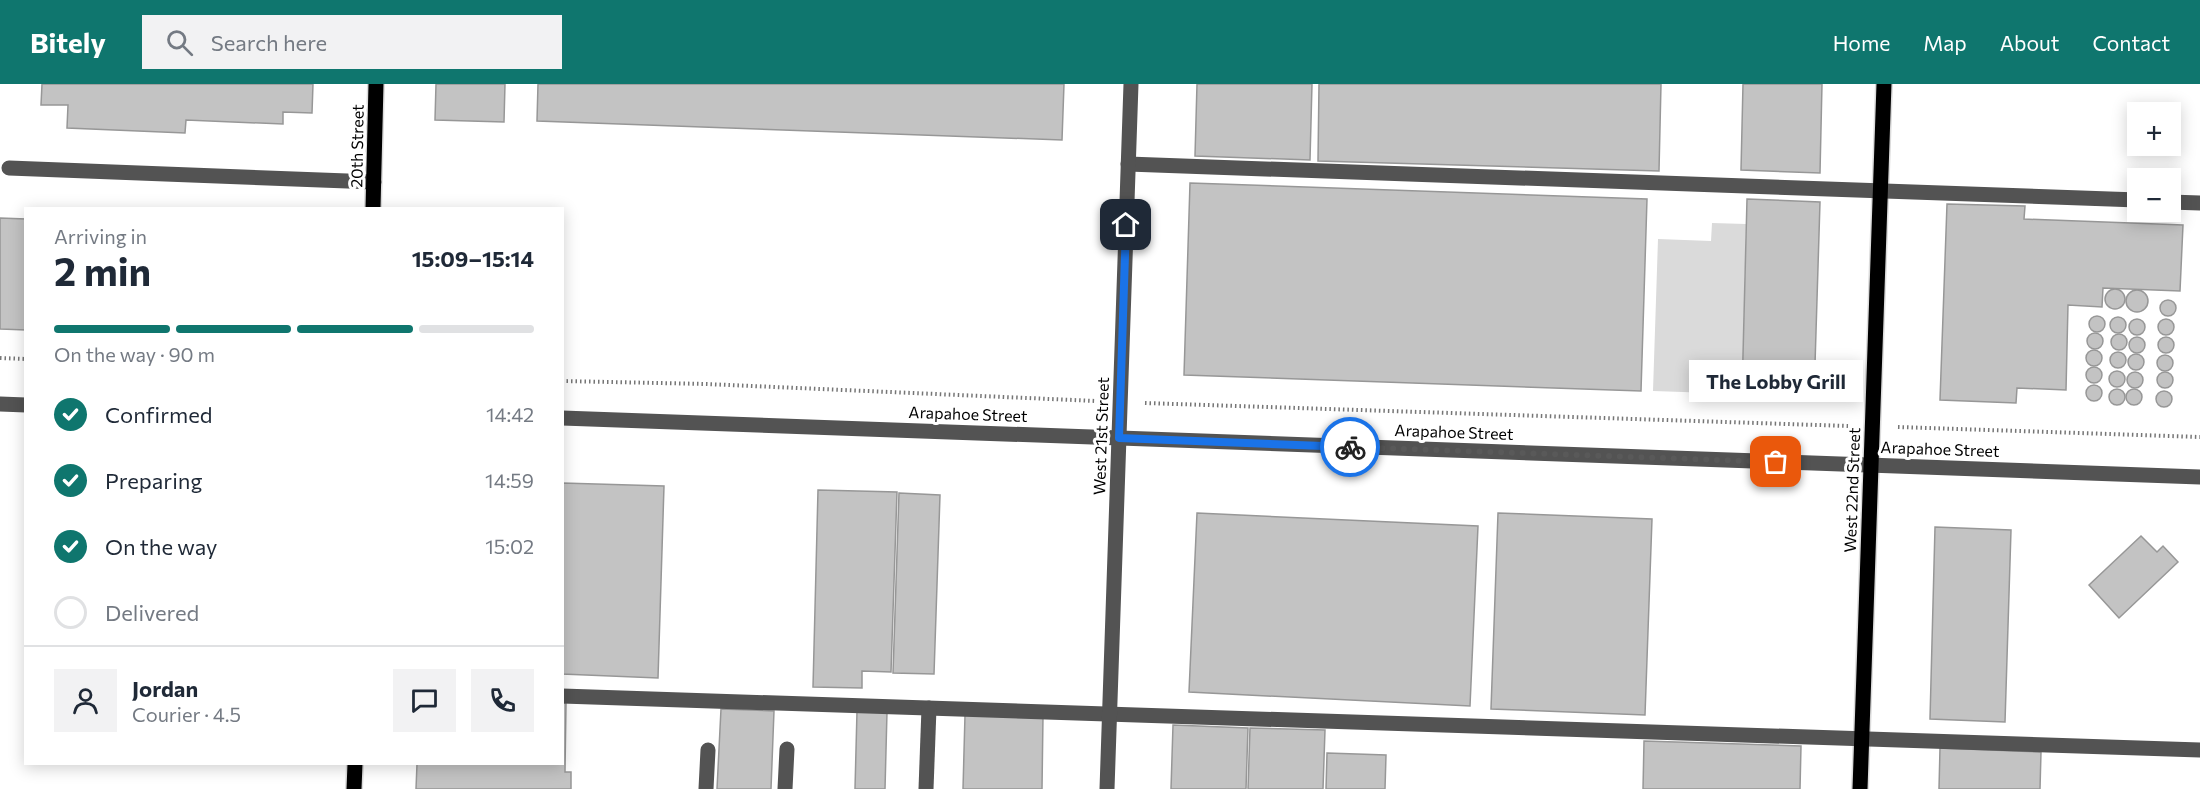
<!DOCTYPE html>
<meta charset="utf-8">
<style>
:root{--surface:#fff;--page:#f2f2f3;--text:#1f2937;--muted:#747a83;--line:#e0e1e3;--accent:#0f766e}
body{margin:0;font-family:Commissioner,sans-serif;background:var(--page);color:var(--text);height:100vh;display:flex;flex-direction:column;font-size:22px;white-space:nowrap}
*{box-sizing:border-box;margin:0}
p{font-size:20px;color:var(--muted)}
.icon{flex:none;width:33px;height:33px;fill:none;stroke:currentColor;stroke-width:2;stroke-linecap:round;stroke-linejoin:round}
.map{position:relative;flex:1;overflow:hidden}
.panel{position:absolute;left:24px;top:123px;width:540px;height:558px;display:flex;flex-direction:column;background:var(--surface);border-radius:0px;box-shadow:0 3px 15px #0003}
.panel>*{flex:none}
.tools{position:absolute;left:2127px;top:18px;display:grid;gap:12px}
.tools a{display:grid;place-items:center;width:54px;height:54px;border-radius:0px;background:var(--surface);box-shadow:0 3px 15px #0003;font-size:30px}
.pin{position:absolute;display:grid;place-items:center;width:51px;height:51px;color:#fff;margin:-26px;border-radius:12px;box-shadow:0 3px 9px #0006}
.courier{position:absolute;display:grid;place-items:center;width:60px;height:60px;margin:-30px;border:4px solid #1a73e8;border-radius:50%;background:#fff;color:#222;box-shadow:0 2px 8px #0007}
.bubble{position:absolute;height:42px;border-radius:0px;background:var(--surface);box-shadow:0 3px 15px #0003;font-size:20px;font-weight:700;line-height:42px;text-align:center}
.overview em{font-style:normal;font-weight:700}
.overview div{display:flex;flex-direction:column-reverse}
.overview{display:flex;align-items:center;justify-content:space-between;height:102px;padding:0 30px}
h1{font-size:39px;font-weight:700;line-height:45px}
.bar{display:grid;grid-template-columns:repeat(4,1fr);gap:9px 6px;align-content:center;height:72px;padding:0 30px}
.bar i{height:8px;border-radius:4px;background:var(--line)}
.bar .selected{background:var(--accent)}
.bar p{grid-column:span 4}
.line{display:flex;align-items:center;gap:15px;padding:0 30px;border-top:2px solid var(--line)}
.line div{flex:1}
.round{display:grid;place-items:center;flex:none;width:63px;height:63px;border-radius:0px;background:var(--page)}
ol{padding:0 30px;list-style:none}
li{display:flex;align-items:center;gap:18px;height:66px}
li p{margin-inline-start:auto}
li .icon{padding:6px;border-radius:50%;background:var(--accent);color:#fff;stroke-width:4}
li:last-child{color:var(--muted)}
li i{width:33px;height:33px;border:3px solid var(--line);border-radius:50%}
header{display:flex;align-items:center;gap:36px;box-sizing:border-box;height:84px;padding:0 30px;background:var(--accent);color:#fff}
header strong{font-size:28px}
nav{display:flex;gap:33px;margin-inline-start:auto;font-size:21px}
.search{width:420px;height:54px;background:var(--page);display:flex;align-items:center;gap:15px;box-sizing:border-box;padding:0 21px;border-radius:0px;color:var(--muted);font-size:22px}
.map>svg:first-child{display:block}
</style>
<header>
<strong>Bitely</strong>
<div class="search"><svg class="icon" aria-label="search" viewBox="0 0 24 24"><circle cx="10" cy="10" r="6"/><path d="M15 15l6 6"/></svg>Search here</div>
<nav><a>Home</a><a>Map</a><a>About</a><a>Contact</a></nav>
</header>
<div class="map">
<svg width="2200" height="705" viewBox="0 0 2200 705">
<rect width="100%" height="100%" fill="#fff"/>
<path fill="#dadada" d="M1712,139l34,1 -4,170 -89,-3 5,-152 53,2z"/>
<g fill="#c3c3c3" stroke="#979797" stroke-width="1.5">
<path d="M42,0h271l-1,29 -29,-1v12l-97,-4 -1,13 -118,-5 1,-23h-27z"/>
<path d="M436,0h69l-1,38 -69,-2z"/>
<path d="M538,0h526l-2,56 -525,-19z"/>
<path d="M1197,0h115l-2,76 -115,-4z"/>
<path d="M1319,0h342l-2,87 -341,-10z"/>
<path d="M1743,0h79l-2,89 -79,-3z"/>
<path d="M1190,99l457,16 -6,192 -457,-16z"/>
<path d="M1747,115l73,3 -6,195 -72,-3z"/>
<path d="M1947,120l78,2 -1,13 159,6 -3,66 -77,-3 -1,19 -34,-2 -2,85 -49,-2 -1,15 -76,-3z"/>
<path d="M0,134l26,1v111l-26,-1z"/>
<circle cx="2115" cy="215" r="10"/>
<circle cx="2137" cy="217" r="11"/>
<circle cx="2168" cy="224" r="8"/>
<circle cx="2097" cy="240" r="8"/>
<circle cx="2118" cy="241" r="8"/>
<circle cx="2166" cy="243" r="8"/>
<circle cx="2137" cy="243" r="8"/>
<circle cx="2095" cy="257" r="8"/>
<circle cx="2119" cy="258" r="8"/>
<circle cx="2137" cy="261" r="8"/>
<circle cx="2166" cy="261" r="8"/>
<circle cx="2094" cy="274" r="8"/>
<circle cx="2118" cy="276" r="8"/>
<circle cx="2136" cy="278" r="8"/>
<circle cx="2165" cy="279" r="8"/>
<circle cx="2094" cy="291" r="8"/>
<circle cx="2117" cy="295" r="8"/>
<circle cx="2165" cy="296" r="8"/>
<circle cx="2135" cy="296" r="8"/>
<circle cx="2094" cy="309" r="8"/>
<circle cx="2134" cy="313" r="8"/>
<circle cx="2117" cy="313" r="8"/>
<circle cx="2164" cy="315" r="8"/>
<path d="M562,399l102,3 -6,192 -96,-4z"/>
<path d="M818,406l79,2 -6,180 -29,-1v17l-49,-1z"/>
<path d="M899,409l41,2 -6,179 -41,-1z"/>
<path d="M1197,429l281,13 -8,180 -281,-14z"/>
<path d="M1498,429l154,6 -7,196 -154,-6z"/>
<path d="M1935,443l76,3 -6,192 -75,-3z"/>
<path d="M2141,452l16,16 6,-6 15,16 -59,56 -30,-33z"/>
<path d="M562,619h4l-1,69h6v17h-155l1,-25h145z"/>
<path d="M721,625l53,2 -3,78h-54z"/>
<path d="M857,627l30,1 -2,77h-30z"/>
<path d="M965,631l78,1 -1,73h-79z"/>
<path d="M1173,641l75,3 -2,61h-75z"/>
<path d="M1250,644l75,2 -2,59h-75z"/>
<path d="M1644,657l157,5 -1,43h-157z"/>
<path d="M1940,664l101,4 -1,37h-101z"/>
<path d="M1327,669l59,2 -1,34h-59z"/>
</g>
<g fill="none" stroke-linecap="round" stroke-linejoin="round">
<defs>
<g id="major">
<path d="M373,124l3,-124"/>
<path d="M354,705l1,-25"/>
<path d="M1860,705l24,-705"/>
</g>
</defs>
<use href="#major" stroke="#dbdbdb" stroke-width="18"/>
<g stroke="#757575" stroke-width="4" stroke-dasharray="1.5 3" stroke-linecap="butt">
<path d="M0,274l26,1"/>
<path d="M562,297l144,3 390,17"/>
<path d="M1145,319l703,23"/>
<path d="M1898,343l302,10"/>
</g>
<g stroke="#535353" stroke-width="15">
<path d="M1128,80l1010,36"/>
<path d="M9,84l365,14"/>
<path d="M2170,118l30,1"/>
<path d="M0,320l26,1"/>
<path d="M562,334l1638,59"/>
<path d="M562,612l1638,54"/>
<path d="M706,705l2,-39"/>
<path d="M785,705l2,-40"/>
<path d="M926,705l3,-81"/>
<path d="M1107,705l24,-705"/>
</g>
<use href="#major" stroke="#000" stroke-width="15"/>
</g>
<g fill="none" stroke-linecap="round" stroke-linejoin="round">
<path stroke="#595959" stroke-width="6" stroke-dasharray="0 10.8" d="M1350,363l426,15"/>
<path stroke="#1a73e8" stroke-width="8" d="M1126,141l-7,213 231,9"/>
</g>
<g text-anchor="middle" stroke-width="6" stroke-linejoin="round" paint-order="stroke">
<g font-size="16" fill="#000" stroke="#fff">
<text transform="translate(357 62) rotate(-89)" y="6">20th Street</text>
<text transform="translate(968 330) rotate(2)" y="6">Arapahoe Street</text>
<text transform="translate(1454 348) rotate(2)" y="6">Arapahoe Street</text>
<text transform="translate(1101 352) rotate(-88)" y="6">West 21st Street</text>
<text transform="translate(1940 365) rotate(2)" y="6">Arapahoe Street</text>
<text transform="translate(1852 406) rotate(-88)" y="6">West 22nd Street</text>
</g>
</g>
</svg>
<div class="tools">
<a>+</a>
<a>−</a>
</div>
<div class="pin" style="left:1776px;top:378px;background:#ea580c"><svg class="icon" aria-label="bag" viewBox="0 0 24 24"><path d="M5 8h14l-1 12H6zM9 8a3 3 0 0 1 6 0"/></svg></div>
<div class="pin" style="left:1126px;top:141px;background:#1f2937"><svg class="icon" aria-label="home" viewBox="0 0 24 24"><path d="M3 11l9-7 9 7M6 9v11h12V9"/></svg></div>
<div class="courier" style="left:1350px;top:363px"><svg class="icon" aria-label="bike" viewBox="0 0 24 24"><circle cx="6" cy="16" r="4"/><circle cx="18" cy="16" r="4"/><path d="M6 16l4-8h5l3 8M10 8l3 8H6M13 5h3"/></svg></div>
<div class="bubble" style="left:1689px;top:276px;width:174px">The Lobby Grill</div>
<section class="panel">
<div class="overview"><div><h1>2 min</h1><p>Arriving in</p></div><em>15:09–15:14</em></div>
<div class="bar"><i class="selected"></i><i class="selected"></i><i class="selected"></i><i></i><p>On the way · 90 m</p></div>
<ol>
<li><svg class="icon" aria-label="check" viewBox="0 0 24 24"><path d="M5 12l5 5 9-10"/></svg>Confirmed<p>14:42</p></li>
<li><svg class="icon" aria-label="check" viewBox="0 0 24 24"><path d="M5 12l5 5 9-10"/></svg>Preparing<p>14:59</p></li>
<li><svg class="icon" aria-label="check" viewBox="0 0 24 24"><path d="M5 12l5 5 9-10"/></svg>On the way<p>15:02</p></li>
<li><i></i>Delivered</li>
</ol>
<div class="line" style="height:108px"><a class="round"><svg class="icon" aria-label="person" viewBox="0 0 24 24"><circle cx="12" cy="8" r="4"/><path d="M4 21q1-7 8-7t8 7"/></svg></a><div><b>Jordan</b><p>Courier · 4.5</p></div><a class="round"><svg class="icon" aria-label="chat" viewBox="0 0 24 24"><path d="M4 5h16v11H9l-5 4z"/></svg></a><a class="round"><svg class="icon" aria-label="phone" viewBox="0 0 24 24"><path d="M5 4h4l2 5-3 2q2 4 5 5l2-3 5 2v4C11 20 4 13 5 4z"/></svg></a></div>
</section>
</div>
